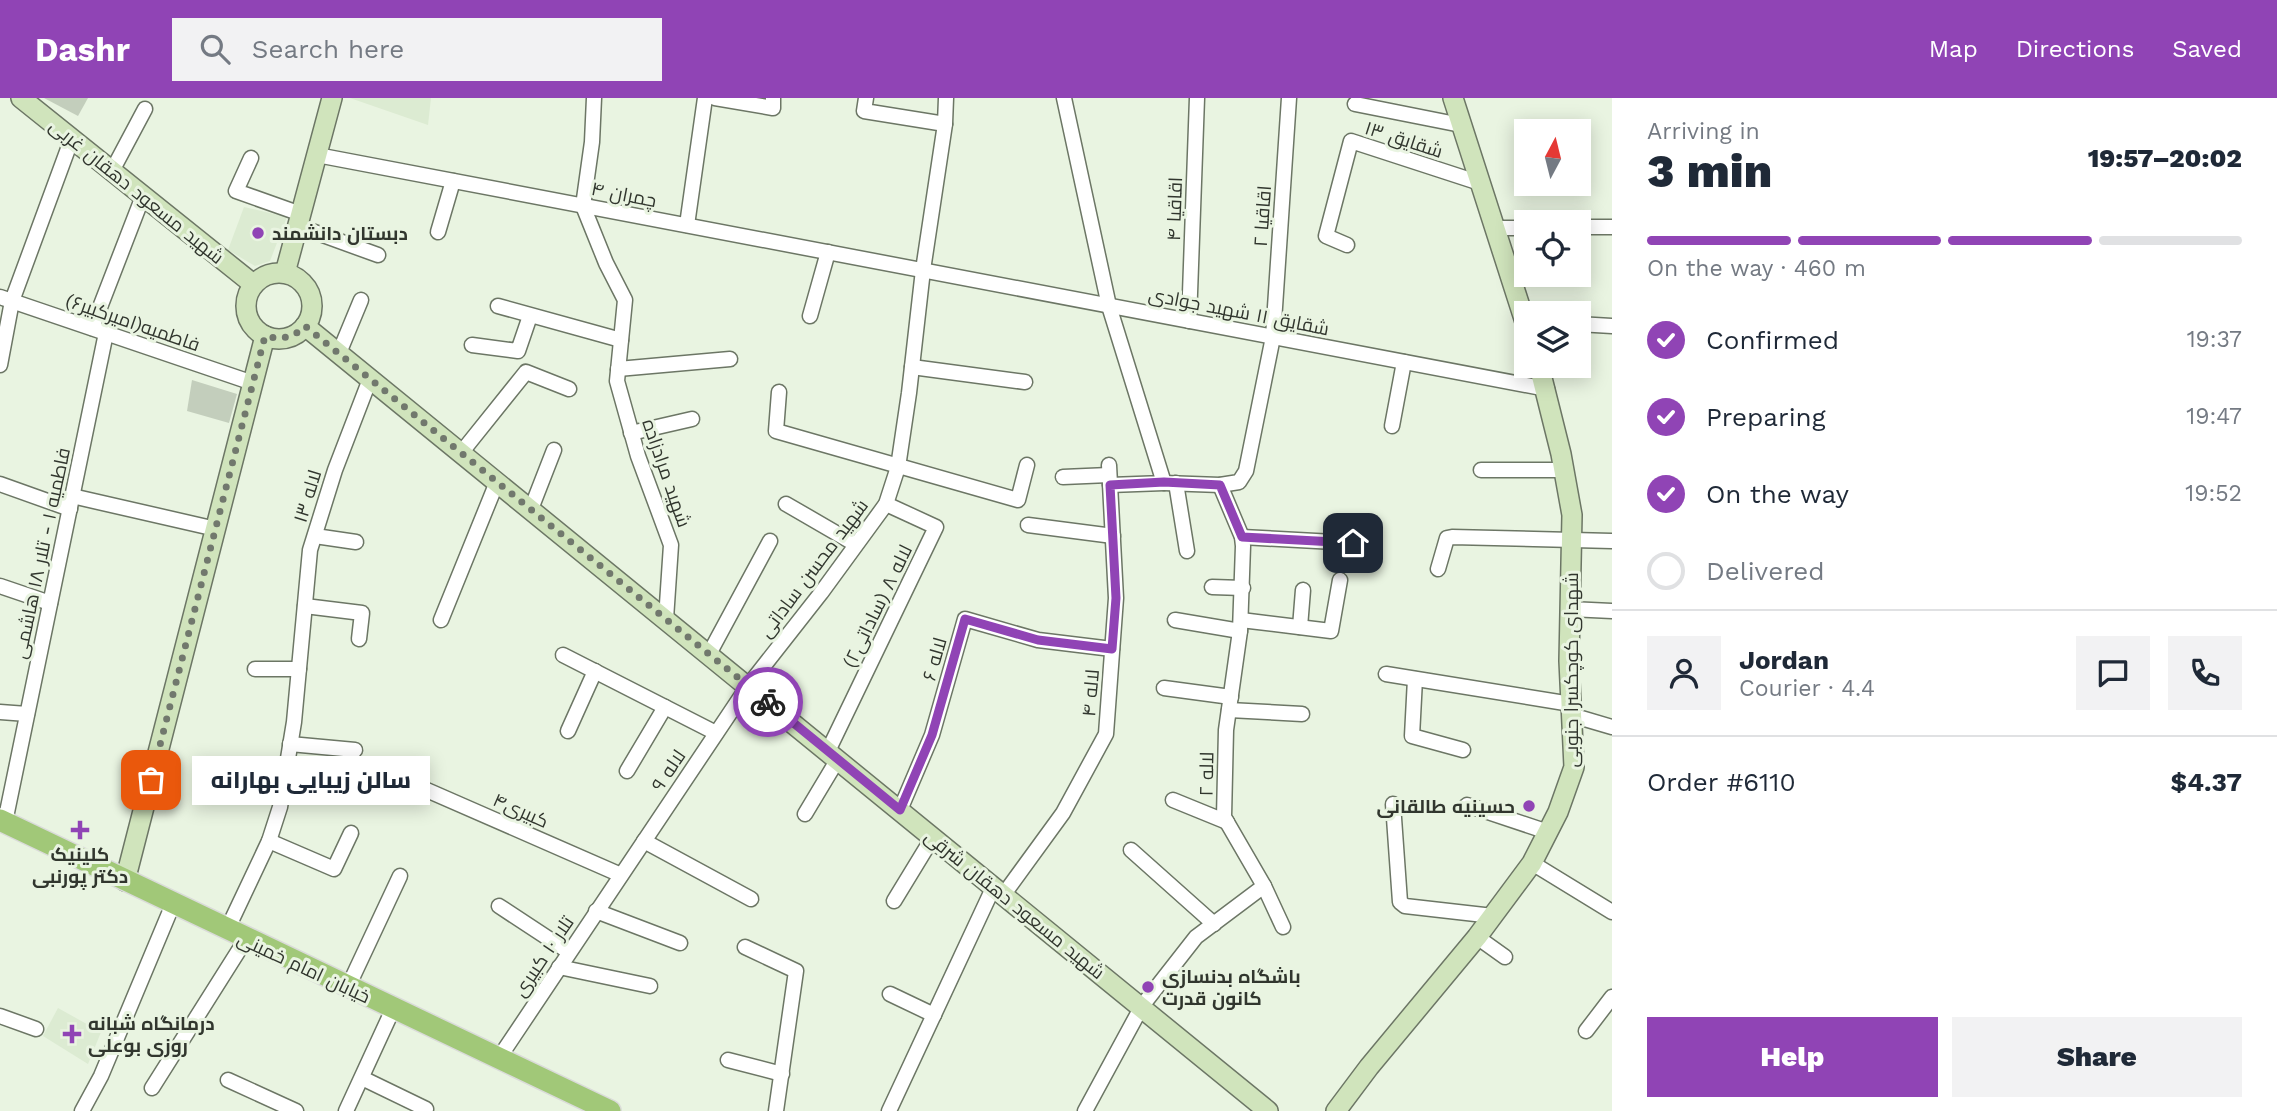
<!DOCTYPE html>
<meta charset="utf-8">
<style>
:root{--surface:#fff;--page:#f2f2f3;--text:#1f2937;--muted:#747a83;--line:#e0e1e3;--accent:#9044b5}
body{margin:0;font-family:"Work Sans",Cairo,sans-serif;background:var(--page);color:var(--text);height:100vh;display:flex;flex-direction:column;font-size:26px;white-space:nowrap}
*{box-sizing:border-box;margin:0}
p{font-size:23px;color:var(--muted)}
.icon{flex:none;width:38px;height:38px;fill:none;stroke:currentColor;stroke-width:2;stroke-linecap:round;stroke-linejoin:round}
.map{position:relative;flex:1;overflow:hidden}
.panel{display:flex;flex-direction:column;background:var(--surface);width:665px}
.panel>*{flex:none}
.needle{width:46px;rotate:7deg}
.controls{position:absolute;left:1514px;top:21px;display:grid;gap:14px}
.controls a{display:grid;place-items:center;width:77px;height:77px;border-radius:0px;background:var(--surface);box-shadow:0 4px 18px #0003;font-size:35px}
.pin{position:absolute;display:grid;place-items:center;width:60px;height:60px;color:#fff;margin:-30px;border-radius:14px;box-shadow:0 4px 10px #0006}
.courier{position:absolute;display:grid;place-items:center;width:70px;height:70px;margin:-35px;border:5px solid #9044b5;border-radius:50%;background:#fff;color:#222;box-shadow:0 2px 9px #0007}
.bubble{position:absolute;height:49px;border-radius:0px;background:var(--surface);box-shadow:0 4px 18px #0003;font-size:23px;font-weight:800;line-height:49px;text-align:center}
.headline em{font-style:normal;font-weight:800}
.headline div{display:flex;flex-direction:column-reverse}
.headline{display:flex;align-items:center;justify-content:space-between;height:119px;padding:0 35px}
h1{font-size:46px;font-weight:800;line-height:52px}
.bar{display:grid;grid-template-columns:repeat(4,1fr);gap:10px 7px;align-content:center;height:84px;padding:0 35px}
.bar i{height:9px;border-radius:5px;background:var(--line)}
.bar .selected{background:var(--accent)}
.bar p{grid-column:span 4}
.line{display:flex;align-items:center;gap:18px;padding:0 35px;border-top:2px solid var(--line)}
.line div{flex:1}
.round{display:grid;place-items:center;flex:none;width:74px;height:74px;border-radius:0px;background:var(--page)}
ol{padding:0 35px;list-style:none}
li{display:flex;align-items:center;gap:21px;height:77px}
li p{margin-inline-start:auto}
li .icon{padding:7px;border-radius:50%;background:var(--accent);color:#fff;stroke-width:4}
li:last-child{color:var(--muted)}
li i{width:38px;height:38px;border:4px solid var(--line);border-radius:50%}
.cta{display:flex;gap:14px;margin-top:auto;padding:14px 35px}
.cta a{flex:1;height:80px;border-radius:0px;background:var(--accent);color:#fff;font-size:28px;font-weight:800;line-height:80px;text-align:center}
.cta a+a{background:var(--page);color:var(--text)}
header{display:flex;align-items:center;gap:42px;box-sizing:border-box;height:98px;padding:0 35px;background:var(--accent);color:#fff}
header strong{font-size:33px}
nav{display:flex;gap:38px;margin-inline-start:auto;font-size:24px}
.search{width:490px;height:63px;background:var(--page);display:flex;align-items:center;gap:18px;box-sizing:border-box;padding:0 24px;border-radius:0px;color:var(--muted);font-size:26px}
main{display:flex;flex:1;min-height:0}
.map>svg:first-child{display:block}
</style>
<header>
<strong>Dashr</strong>
<div class="search"><svg class="icon" aria-label="search" viewBox="0 0 24 24"><circle cx="10" cy="10" r="6"/><path d="M15 15l6 6"/></svg>Search here</div>
<nav><a>Map</a><a>Directions</a><a>Saved</a></nav>
</header>
<main>
<div class="map">
<svg width="1612" height="1013" viewBox="0 0 1612 1013">
<rect width="100%" height="100%" fill="#e9f4e1"/>
<g fill="#dcebd2">
<path d="M350,0h81l-3,27z"/>
<path d="M244,109l43,10 -17,44 -15,5 -27,-16z"/>
<path d="M58,910l43,24 -13,32 -45,-28z"/>
</g>
<g fill="#c3cebc">
<path d="M44,0h44l-10,18z"/>
<path d="M192,282l45,14 -8,29 -42,-12z"/>
</g>
<g fill="none" stroke-linecap="round" stroke-linejoin="round">
<defs>
<g id="minor">
<path d="M594,0l-2,44 -9,64 23,57 19,37 -8,81 21,75 33,89 -5,74"/>
<path d="M715,0l58,10v-10"/>
<path d="M866,0l-2,13 81,13"/>
<path d="M1064,0l45,208 55,177 -54,2"/>
<path d="M1355,6l106,21"/>
<path d="M317,57l1230,234"/>
<path d="M251,60l-15,33 65,23"/>
<path d="M112,73l33,-62"/>
<path d="M687,127l18,-127"/>
<path d="M298,128l80,29"/>
<path d="M1578,129h34"/>
<path d="M1495,130h31"/>
<path d="M438,134l15,-51"/>
<path d="M1347,147l-21,-9 25,-95 129,42"/>
<path d="M0,199l253,86"/>
<path d="M498,208l123,34"/>
<path d="M810,218l18,-64"/>
<path d="M1189,223l8,-223"/>
<path d="M1578,226l34,2"/>
<path d="M92,230l51,-132"/>
<path d="M472,247l46,6 12,-35"/>
<path d="M339,255l22,-53"/>
<path d="M0,267l12,-64 60,-163"/>
<path d="M912,269l113,15"/>
<path d="M618,271l112,-10"/>
<path d="M779,294l-3,39 242,69 9,-35"/>
<path d="M1392,328l12,-64"/>
<path d="M631,335l61,-14"/>
<path d="M461,355l65,-81 43,17"/>
<path d="M1481,372h83"/>
<path d="M1063,379l46,-2"/>
<path d="M1164,385l56,2 19,-3 7,-11 27,-134 16,-239"/>
<path d="M1176,385l11,68"/>
<path d="M0,386l70,25"/>
<path d="M1220,387l22,52 1,9 -3,85 -14,99 -2,87 40,69 19,41"/>
<path d="M72,398l144,33"/>
<path d="M786,406l69,40"/>
<path d="M531,411l23,-59"/>
<path d="M1028,427l85,11"/>
<path d="M315,438l41,6"/>
<path d="M1242,439l111,6"/>
<path d="M1438,471l9,-31 5,-1 160,4"/>
<path d="M0,488l50,17"/>
<path d="M1212,489l31,1"/>
<path d="M305,508l57,7 -3,26"/>
<path d="M1570,511l42,2"/>
<path d="M441,522l56,-138"/>
<path d="M1175,522l65,11"/>
<path d="M1241,522l90,11 9,-51"/>
<path d="M1300,529l3,-37"/>
<path d="M709,556l61,-113"/>
<path d="M563,557l153,78"/>
<path d="M255,571h44"/>
<path d="M1386,576l185,30"/>
<path d="M1415,581l-3,57 51,14"/>
<path d="M1164,590l67,9"/>
<path d="M1229,612l73,4"/>
<path d="M0,614l27,2"/>
<path d="M1571,617l41,12"/>
<path d="M568,633l27,-60"/>
<path d="M290,646l65,6"/>
<path d="M828,653l108,-224 -50,-23"/>
<path d="M627,673l38,-64"/>
<path d="M406,683l215,94"/>
<path d="M1173,702l54,22"/>
<path d="M1393,706l7,98 5,4 88,10"/>
<path d="M1467,707l81,27"/>
<path d="M900,712l32,-75 33,-116 73,21 74,9"/>
<path d="M805,716l33,-55"/>
<path d="M5,724l101,-489"/>
<path d="M269,743l65,28 17,-36"/>
<path d="M644,743l107,58"/>
<path d="M1131,752l83,74"/>
<path d="M1532,765l80,49"/>
<path d="M1004,796l59,-81 43,-79 10,-136 -7,-133"/>
<path d="M894,803l39,-64"/>
<path d="M499,808l70,46"/>
<path d="M596,813l84,32"/>
<path d="M227,832l42,-89 11,-34 14,-85 16,-172 25,-80 35,-91"/>
<path d="M1477,839l28,20"/>
<path d="M745,849l51,24 -20,140"/>
<path d="M559,869l91,19"/>
<path d="M348,889l52,-111"/>
<path d="M890,896l44,21"/>
<path d="M0,918l36,13"/>
<path d="M1586,933l26,-34"/>
<path d="M499,960l249,-372 73,-93 65,-89 12,-37 11,-74 14,-123 22,-146 1,-26"/>
<path d="M728,962l54,14"/>
<path d="M362,980l64,31"/>
<path d="M228,982l68,31"/>
<path d="M152,990l94,-149"/>
<path d="M82,1013l19,-35 72,-172"/>
<path d="M346,1013l47,-102"/>
<path d="M889,1013l105,-225"/>
<path d="M1085,1013l57,-105 54,-69 68,-51"/>
</g>
<g id="secondary">
<path d="M21,0l232,186"/>
<path d="M1453,0l73,227"/>
<path d="M285,175l47,-175"/>
<circle cx="279" cy="208" r="33"/>
<path d="M305,228l963,785"/>
<path d="M125,783l140,-545"/>
<path d="M1336,1013l33,-44 108,-130 55,-74 26,-51 16,-45 -5,-106 3,-146 -11,-61 -22,-88"/>
</g>
<path id="primary" d="M0,722l610,291"/>
</defs>
<use href="#minor" stroke="#6c7665" stroke-width="17"/>
<use href="#secondary" stroke="#6c7665" stroke-width="22"/>
<use href="#primary" stroke="#dadbd9" stroke-width="24"/>
<use href="#minor" stroke="#fff" stroke-width="14"/>
<use href="#secondary" stroke="#d0e4bc" stroke-width="19"/>
<use href="#primary" stroke="#a1c878" stroke-width="21"/>
</g>
<g fill="none" stroke-linecap="round" stroke-linejoin="round">
<path stroke="#71786d" stroke-width="7" stroke-dasharray="0 12.6" d="M151,682l114,-444c17,4 28,2 40,-10l463,376"/>
<path stroke="#9044b5" stroke-width="9" d="M768,604l132,108 32,-75 33,-116 73,21 74,9 4,-51 -6,-113 54,-3 56,3 22,52 111,6"/>
</g>
<g fill="#9044b5" stroke="#e9f4e1" stroke-width="2.5">
<circle cx="258" cy="135" r="7"/>
<circle cx="1529" cy="708" r="7"/>
<path d="M76.5 721.5h7v7h7v7h-7v7h-7v-7h-7v-7h7z"/>
<circle cx="1148" cy="889" r="7"/>
<path d="M68.5 925.5h7v7h7v7h-7v7h-7v-7h-7v-7h7z"/>
</g>
<g text-anchor="middle" stroke-width="6" stroke-linejoin="round" paint-order="stroke">
<g font-size="19" fill="#31362e" stroke="#e9f4e1">
<text transform="translate(1404 41) rotate(18)" y="7">شقایق ۱۳</text>
<text transform="translate(137 93) rotate(39)" y="7">شهید مسعود دهقان غربی</text>
<text transform="translate(624 96) rotate(11)" y="7">چمران ۴</text>
<text transform="translate(1174 111) rotate(-88)" y="7">اقاقیا ۴</text>
<text transform="translate(1262 118) rotate(-86)" y="7">اقاقیا ۲</text>
<text transform="translate(1239 213) rotate(11)" y="7">شقایق ۱۱ شهید جوادی</text>
<text transform="translate(133 224) rotate(19)" y="7">فاطمیه(امیرکبیر۶)</text>
<text transform="translate(667 375) rotate(71)" y="7">شهید مرادزاده</text>
<text transform="translate(307 398) rotate(-73)" y="7">لاله ۱۳</text>
<text transform="translate(41 455) rotate(-78)" y="7">فاطمیه ۱ - تلار ۱۸ هاشمی</text>
<text transform="translate(813 470) rotate(-53)" y="7">شهید محسن ساداتی</text>
<text transform="translate(877 508) rotate(-64)" y="7">لاله ۸ (ساداتی۲)</text>
<text transform="translate(934 561) rotate(-74)" y="7">لاله ۶</text>
<text transform="translate(1571 572) rotate(-90)" y="7">شهدای کوچکسرا جنوبی</text>
<text transform="translate(1090 595) rotate(-85)" y="7">لاله ۴</text>
<text transform="translate(668 672) rotate(-56)" y="7">لاله ۹</text>
<text transform="translate(1206 676) rotate(-89)" y="7">لاله ۲</text>
<text transform="translate(521 712) rotate(24)" y="7">کبیری۴</text>
<text transform="translate(1015 806) rotate(39)" y="7">شهید مسعود دهقان شرقی</text>
<text transform="translate(543 858) rotate(-56)" y="7">تلار ۱۰ کبیری</text>
<text transform="translate(304 869) rotate(25)" y="7">خیابان امام خمینی</text>
</g>
<g font-size="19" font-weight="bold" fill="#31362e" stroke="#e9f4e1" text-anchor="start">
<text x="272" y="142">دبستان دانشمند</text>
<text x="1515" y="715" text-anchor="end">حسینیه طالقانی</text>
<text x="80" y="763" text-anchor="middle">کلینیک<tspan x="80" dy="22">دکتر پورنبی</tspan></text>
<text x="1162" y="885">باشگاه بدنسازی<tspan x="1162" dy="22">کانون قدرت</tspan></text>
<text x="88" y="932">درمانگاه شبانه<tspan x="88" dy="22">روزی بوعلی</tspan></text>
</g>
</g>
</svg>
<div class="controls">
<a><svg class="needle" viewBox="-14 -14 28 28"><path d="M0-13l5 13h-10z" fill="#e53935"/><path d="M0 13l5-13h-10z" fill="#747a83"/></svg></a>
<a><svg class="icon" aria-label="locate" viewBox="0 0 24 24"><circle cx="12" cy="12" r="6"/><path d="M12 2v4M12 18v4M2 12h4M18 12h4"/></svg></a>
<a><svg class="icon" aria-label="layers" viewBox="0 0 24 24"><path d="M12 4l9 5-9 5-9-5zM3 14l9 5 9-5"/></svg></a>
</div>
<div class="pin" style="left:151px;top:682px;background:#ea580c"><svg class="icon" aria-label="bag" viewBox="0 0 24 24"><path d="M5 8h14l-1 12H6zM9 8a3 3 0 0 1 6 0"/></svg></div>
<div class="pin" style="left:1353px;top:445px;background:#1f2937"><svg class="icon" aria-label="home" viewBox="0 0 24 24"><path d="M3 11l9-7 9 7M6 9v11h12V9"/></svg></div>
<div class="courier" style="left:768px;top:604px"><svg class="icon" aria-label="bike" viewBox="0 0 24 24"><circle cx="6" cy="16" r="4"/><circle cx="18" cy="16" r="4"/><path d="M6 16l4-8h5l3 8M10 8l3 8H6M13 5h3"/></svg></div>
<div class="bubble" style="left:192px;top:658px;width:238px">سالن زیبایی بهارانه</div>
</div>
<section class="panel">
<div class="headline"><div><h1>3 min</h1><p>Arriving in</p></div><em>19:57–20:02</em></div>
<div class="bar"><i class="selected"></i><i class="selected"></i><i class="selected"></i><i></i><p>On the way · 460 m</p></div>
<ol>
<li><svg class="icon" aria-label="check" viewBox="0 0 24 24"><path d="M5 12l5 5 9-10"/></svg>Confirmed<p>19:37</p></li>
<li><svg class="icon" aria-label="check" viewBox="0 0 24 24"><path d="M5 12l5 5 9-10"/></svg>Preparing<p>19:47</p></li>
<li><svg class="icon" aria-label="check" viewBox="0 0 24 24"><path d="M5 12l5 5 9-10"/></svg>On the way<p>19:52</p></li>
<li><i></i>Delivered</li>
</ol>
<div class="line" style="height:126px"><a class="round"><svg class="icon" aria-label="person" viewBox="0 0 24 24"><circle cx="12" cy="8" r="4"/><path d="M4 21q1-7 8-7t8 7"/></svg></a><div><b>Jordan</b><p>Courier · 4.4</p></div><a class="round"><svg class="icon" aria-label="chat" viewBox="0 0 24 24"><path d="M4 5h16v11H9l-5 4z"/></svg></a><a class="round"><svg class="icon" aria-label="phone" viewBox="0 0 24 24"><path d="M5 4h4l2 5-3 2q2 4 5 5l2-3 5 2v4C11 20 4 13 5 4z"/></svg></a></div>
<div class="line" style="height:91px"><div>Order #6110</div><b>$4.37</b></div>
<div class="cta"><a>Help</a><a>Share</a></div>
</section>
</main>
